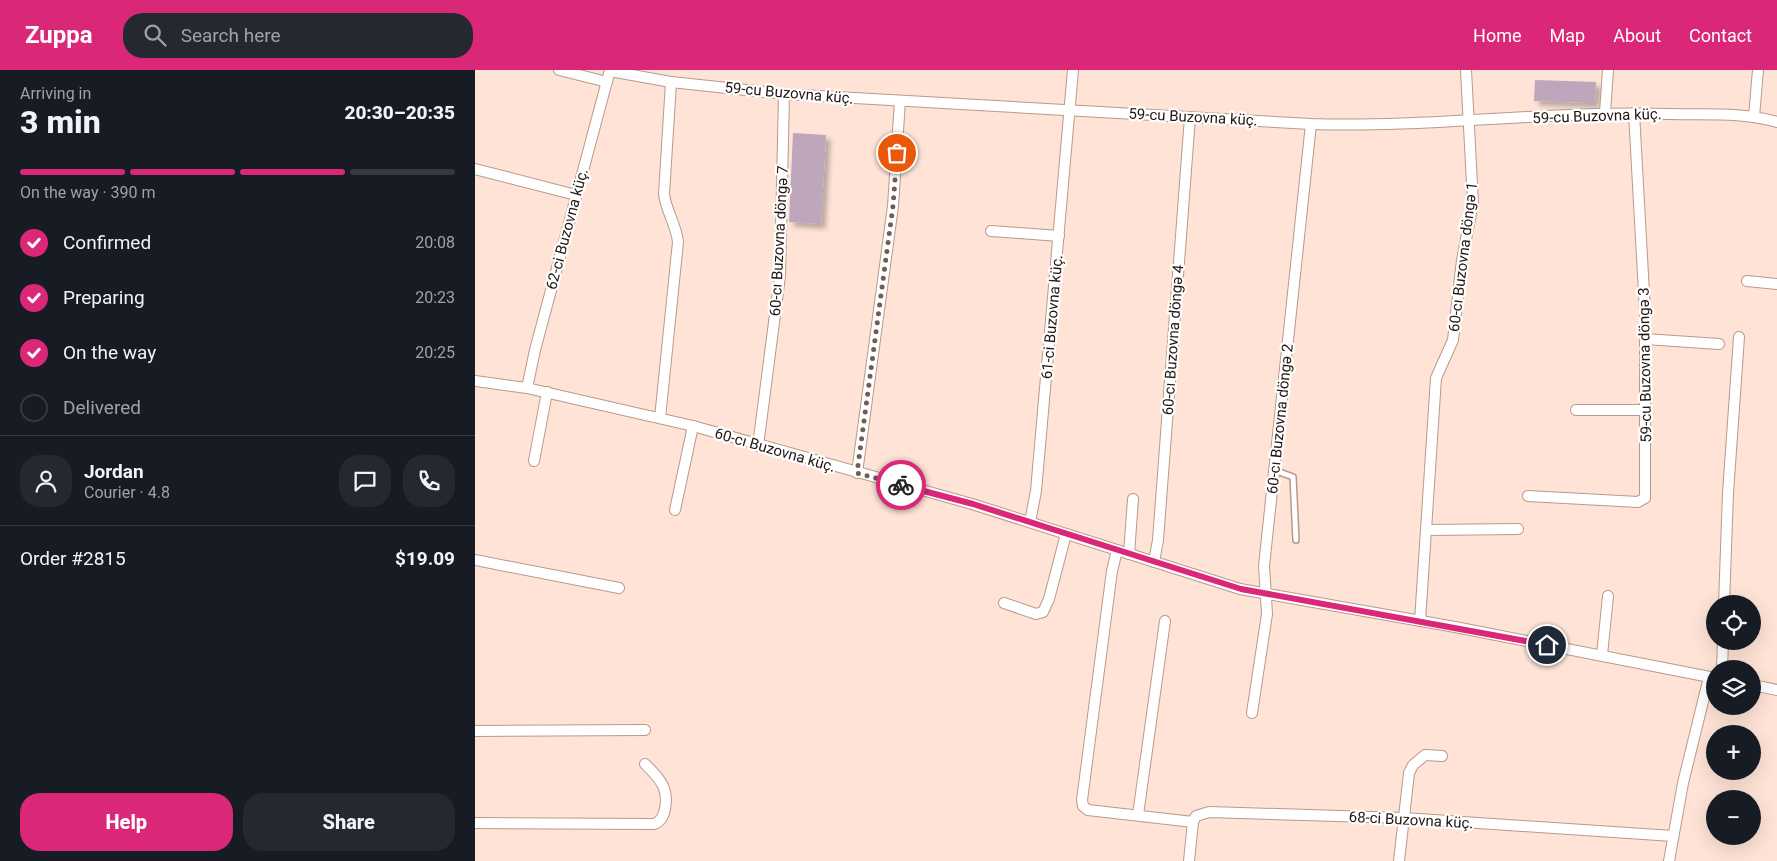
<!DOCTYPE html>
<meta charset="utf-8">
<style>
:root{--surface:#171b24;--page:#242831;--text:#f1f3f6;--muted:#9ea1a6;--line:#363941;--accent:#db2777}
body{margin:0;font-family:Roboto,sans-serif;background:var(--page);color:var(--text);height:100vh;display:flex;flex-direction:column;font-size:19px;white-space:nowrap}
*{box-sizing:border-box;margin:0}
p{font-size:16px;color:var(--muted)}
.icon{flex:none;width:28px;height:28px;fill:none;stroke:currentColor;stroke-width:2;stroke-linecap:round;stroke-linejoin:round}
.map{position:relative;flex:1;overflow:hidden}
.panel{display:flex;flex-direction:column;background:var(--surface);width:475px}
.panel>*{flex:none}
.controls{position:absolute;left:1231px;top:525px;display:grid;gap:10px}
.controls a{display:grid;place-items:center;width:55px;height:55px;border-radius:50%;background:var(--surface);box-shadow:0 5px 20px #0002;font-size:25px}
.pin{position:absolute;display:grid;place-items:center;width:42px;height:42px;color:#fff;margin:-21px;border:2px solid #fff;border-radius:50%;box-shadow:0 1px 5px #0007}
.courier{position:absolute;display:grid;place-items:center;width:50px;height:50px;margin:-25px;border:4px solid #db2777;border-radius:50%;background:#fff;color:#222;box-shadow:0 1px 6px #0007}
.summary em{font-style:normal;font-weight:800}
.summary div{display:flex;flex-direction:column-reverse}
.summary{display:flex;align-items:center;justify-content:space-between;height:85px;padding:0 20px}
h1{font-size:32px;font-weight:800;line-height:38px}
.bar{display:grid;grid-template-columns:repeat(4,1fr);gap:8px 5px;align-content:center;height:60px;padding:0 20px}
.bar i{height:6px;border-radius:4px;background:var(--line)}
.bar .on{background:var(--accent)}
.bar p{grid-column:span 4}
.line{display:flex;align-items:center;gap:12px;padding:0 20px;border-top:1px solid var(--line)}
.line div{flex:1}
.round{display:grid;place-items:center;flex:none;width:52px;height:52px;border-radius:20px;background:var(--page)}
ol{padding:0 20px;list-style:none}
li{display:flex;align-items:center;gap:15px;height:55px}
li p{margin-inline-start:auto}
li .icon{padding:5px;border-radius:50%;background:var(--accent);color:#fff;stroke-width:4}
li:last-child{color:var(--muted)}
li i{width:28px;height:28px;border:2px solid var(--line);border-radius:50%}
.cta{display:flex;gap:10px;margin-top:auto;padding:10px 20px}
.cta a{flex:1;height:58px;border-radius:20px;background:var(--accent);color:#fff;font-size:20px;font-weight:800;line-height:58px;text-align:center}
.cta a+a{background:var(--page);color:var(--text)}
header{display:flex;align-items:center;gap:30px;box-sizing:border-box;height:70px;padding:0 25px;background:var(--accent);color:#fff}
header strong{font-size:24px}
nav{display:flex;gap:28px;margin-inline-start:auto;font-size:18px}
.search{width:350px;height:45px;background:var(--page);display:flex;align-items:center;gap:12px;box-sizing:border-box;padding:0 18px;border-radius:20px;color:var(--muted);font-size:19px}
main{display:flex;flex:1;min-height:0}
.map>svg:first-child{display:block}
</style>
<header>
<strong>Zuppa</strong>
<div class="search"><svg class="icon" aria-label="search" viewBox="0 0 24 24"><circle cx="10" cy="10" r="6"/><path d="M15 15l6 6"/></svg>Search here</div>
<nav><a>Home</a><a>Map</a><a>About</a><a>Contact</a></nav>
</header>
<main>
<section class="panel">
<div class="summary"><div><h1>3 min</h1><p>Arriving in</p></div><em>20:30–20:35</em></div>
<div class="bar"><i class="on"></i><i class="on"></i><i class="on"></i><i></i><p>On the way · 390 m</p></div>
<ol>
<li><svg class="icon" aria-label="check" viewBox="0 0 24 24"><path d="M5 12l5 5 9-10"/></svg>Confirmed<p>20:08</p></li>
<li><svg class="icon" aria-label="check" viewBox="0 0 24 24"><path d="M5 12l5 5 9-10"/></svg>Preparing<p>20:23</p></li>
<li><svg class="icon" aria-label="check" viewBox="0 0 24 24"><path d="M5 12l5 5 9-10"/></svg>On the way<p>20:25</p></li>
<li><i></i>Delivered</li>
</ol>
<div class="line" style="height:90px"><a class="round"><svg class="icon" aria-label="person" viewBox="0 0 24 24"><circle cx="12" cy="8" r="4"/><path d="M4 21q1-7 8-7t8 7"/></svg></a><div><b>Jordan</b><p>Courier · 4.8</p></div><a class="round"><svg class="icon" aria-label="chat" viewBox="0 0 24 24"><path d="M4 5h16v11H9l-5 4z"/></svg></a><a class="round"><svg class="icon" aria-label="phone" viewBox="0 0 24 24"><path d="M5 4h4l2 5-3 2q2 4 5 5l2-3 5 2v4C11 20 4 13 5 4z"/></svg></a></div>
<div class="line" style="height:65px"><div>Order #2815</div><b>$19.09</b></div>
<div class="cta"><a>Help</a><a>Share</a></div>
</section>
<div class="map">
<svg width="1302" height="791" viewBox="0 0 1302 791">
<defs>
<filter id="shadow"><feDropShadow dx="4.5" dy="4.5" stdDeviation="2.5" flood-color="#0004"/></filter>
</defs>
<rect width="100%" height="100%" fill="#fee3d6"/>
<g fill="#bea6bd" filter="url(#shadow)">
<path d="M1060,10l61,2 -1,21 -61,-2z"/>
<path d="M318,63l33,2 -5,89 -32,-2z"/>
</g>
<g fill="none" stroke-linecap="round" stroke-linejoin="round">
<defs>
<path id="lane" d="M799,400l19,7 3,63"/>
<g id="street">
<path d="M84,0l48,12"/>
<path d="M135,1l61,11 113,12 527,30c120,4 240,-14 360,-10 35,1 72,-2 106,8"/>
<path d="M1130,43l3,-43"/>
<path d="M1279,47l4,-47"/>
<path d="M0,99l101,26"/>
<path d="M516,161l68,5"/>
<path d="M1272,211l30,3"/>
<path d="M1170,269l74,5"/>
<path d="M0,311l52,7 166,38 279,78 268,85 215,38 260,51"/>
<path d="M52,318l8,-38 75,-280"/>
<path d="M1101,340h69"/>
<path d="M185,348l18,-176c-2,-18 -12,-31 -14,-48l7,-112"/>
<path d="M283,376l22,-170 4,-182"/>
<path d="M59,391l13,-69"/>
<path d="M382,403l36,-267 7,-105"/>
<path d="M1053,426l110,6 7,-4v-187l-11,-198"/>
<path d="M200,440l18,-84"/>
<path d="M555,452l6,-31 37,-421"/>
<path d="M952,460l91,-1"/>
<path d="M642,480l-5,21 -30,229 1,6 5,4 105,12"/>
<path d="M654,484l4,-55"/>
<path d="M0,490l144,28"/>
<path d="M679,492l4,-22 32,-423"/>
<path d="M529,533l32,11 7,-2 6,-13 17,-65"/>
<path d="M1249,534l4,-111 11,-156"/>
<path d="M945,551l16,-243 17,-38 9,-80 11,-57 -7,-133"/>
<path d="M1127,585l6,-59"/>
<path d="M1247,599l1,-28"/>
<path d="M1278,615l24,5"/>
<path d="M777,643l15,-99 -3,-48 47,-442"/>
<path d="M0,661l170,-1"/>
<path d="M663,745l27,-194"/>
<path d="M0,753l179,1c13,-4 14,-27 9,-38 -4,-9 -12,-16 -18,-22"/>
<path d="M714,791l4,-39 3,-6 13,-4 195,6 269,18"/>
<path d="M924,791l10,-88 4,-8 12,-10 17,1"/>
<path d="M1194,791l14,-78 26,-106"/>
</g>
</defs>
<use href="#lane" stroke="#b99a8a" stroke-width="8"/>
<use href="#street" stroke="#b99a8a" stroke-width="12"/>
<use href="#lane" stroke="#fff" stroke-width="5"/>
<use href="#street" stroke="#fff" stroke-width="10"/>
</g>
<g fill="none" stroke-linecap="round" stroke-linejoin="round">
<path stroke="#6f5e56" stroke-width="5" stroke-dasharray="0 9" d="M422,83l-4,53 -36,267 44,12"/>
<path stroke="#db2777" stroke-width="6" d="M426,415l72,19 268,85 306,56"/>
</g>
<g text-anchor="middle" stroke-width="4.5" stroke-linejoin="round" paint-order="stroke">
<g font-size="15" fill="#221711" stroke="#fff">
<text transform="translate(314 23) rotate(5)" y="5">59-cu Buzovna küç.</text>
<text transform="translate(1122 46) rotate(-2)" y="5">59-cu Buzovna küç.</text>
<text transform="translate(718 47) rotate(3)" y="5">59-cu Buzovna küç.</text>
<text transform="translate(92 159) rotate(-75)" y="5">62-ci Buzovna küç.</text>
<text transform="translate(304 171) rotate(-87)" y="5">60-cı Buzovna döngə 7</text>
<text transform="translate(988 187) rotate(-83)" y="5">60-cı Buzovna döngə 1</text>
<text transform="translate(577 247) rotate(-85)" y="5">61-ci Buzovna küç.</text>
<text transform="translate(698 270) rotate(-86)" y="5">60-cı Buzovna döngə 4</text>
<text transform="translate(1170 295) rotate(-91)" y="5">59-cu Buzovna döngə 3</text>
<text transform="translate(805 349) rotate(-84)" y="5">60-cı Buzovna döngə 2</text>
<text transform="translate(300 380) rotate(16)" y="5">60-cı Buzovna küç.</text>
<text transform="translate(936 750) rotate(3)" y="5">68-ci Buzovna küç.</text>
</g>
</g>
</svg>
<div class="controls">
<a><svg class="icon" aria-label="locate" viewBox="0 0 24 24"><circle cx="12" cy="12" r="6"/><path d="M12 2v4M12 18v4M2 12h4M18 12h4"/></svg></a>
<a><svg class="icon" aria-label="layers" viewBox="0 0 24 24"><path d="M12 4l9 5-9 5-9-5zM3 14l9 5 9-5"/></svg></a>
<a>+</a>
<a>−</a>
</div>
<div class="pin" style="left:422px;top:83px;background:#ea580c"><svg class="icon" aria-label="bag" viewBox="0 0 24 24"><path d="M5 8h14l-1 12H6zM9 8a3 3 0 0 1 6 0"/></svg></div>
<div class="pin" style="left:1072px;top:575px;background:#1f2937"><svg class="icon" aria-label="home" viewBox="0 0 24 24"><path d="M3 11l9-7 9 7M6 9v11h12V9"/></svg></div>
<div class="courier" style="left:426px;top:415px"><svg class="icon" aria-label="bike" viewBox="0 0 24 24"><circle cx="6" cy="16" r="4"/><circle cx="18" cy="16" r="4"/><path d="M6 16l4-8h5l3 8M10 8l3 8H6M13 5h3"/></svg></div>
</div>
</main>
